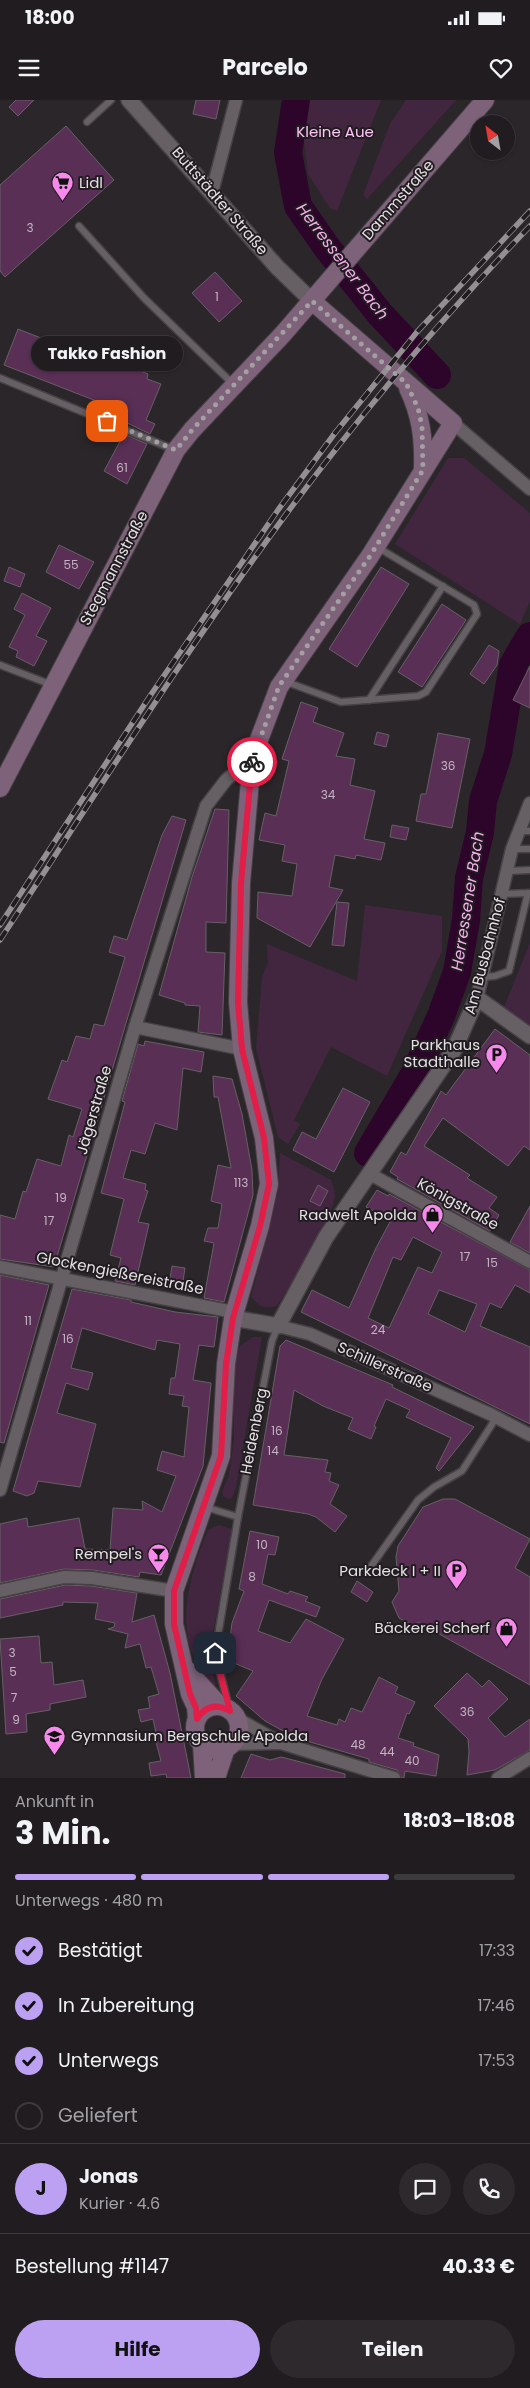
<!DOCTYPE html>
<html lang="de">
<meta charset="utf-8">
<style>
:root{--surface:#201c20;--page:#2d292d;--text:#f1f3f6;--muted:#a2a1a5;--line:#3d3a3e;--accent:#bca0f2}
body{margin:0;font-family:Poppins,sans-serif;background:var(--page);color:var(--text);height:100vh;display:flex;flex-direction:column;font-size:19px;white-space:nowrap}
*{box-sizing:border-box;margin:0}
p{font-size:16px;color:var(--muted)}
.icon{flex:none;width:28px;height:28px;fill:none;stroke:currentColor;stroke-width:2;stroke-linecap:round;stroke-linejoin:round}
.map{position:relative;height:1678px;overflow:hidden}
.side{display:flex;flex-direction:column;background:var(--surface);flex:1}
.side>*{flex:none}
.needle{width:32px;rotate:329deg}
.fabs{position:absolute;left:470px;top:15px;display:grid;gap:10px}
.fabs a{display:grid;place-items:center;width:45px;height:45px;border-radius:50%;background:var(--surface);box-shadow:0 1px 4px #0004,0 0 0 1px var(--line);font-size:25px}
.pin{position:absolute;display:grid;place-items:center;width:42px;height:42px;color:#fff;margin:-21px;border-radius:10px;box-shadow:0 2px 8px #0006}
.courier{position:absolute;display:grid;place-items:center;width:50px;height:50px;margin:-25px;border:4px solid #e11d48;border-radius:50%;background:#fff;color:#222;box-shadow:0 1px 6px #0007}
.bubble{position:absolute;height:35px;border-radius:18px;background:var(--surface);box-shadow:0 1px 4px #0004,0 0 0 1px var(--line);font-size:16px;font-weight:700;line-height:35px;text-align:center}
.summary em{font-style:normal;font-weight:700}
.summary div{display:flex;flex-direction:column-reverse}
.summary{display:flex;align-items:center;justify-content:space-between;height:85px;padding:0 15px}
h1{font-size:32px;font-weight:700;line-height:38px}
.bar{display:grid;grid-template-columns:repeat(4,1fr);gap:8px 5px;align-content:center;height:60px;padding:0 15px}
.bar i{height:6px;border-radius:4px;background:var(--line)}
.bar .on{background:var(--accent)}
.bar p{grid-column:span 4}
.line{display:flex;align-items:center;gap:12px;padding:0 15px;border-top:1px solid var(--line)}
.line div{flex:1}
.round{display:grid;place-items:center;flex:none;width:52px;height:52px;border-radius:26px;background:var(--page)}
ol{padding:0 15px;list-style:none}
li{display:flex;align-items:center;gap:15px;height:55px}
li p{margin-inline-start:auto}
li .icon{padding:5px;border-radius:50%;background:var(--accent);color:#111;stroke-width:4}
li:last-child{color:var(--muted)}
li i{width:28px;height:28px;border:2px solid var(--line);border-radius:50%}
.action{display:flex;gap:10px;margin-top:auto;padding:10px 15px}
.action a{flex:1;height:58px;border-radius:30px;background:var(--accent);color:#111;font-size:20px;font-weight:700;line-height:58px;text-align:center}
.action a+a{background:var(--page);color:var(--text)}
.status{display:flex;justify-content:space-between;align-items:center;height:35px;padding:0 25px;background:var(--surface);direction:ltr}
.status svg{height:14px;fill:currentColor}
header{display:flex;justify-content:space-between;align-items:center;height:65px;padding:0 15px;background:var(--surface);font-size:22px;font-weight:700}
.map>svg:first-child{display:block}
</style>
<div class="status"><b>18:00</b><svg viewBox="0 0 49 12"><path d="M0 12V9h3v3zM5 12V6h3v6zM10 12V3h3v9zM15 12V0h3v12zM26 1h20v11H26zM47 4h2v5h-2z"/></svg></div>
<header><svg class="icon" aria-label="menu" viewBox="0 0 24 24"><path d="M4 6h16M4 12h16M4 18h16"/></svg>Parcelo<svg class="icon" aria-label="heart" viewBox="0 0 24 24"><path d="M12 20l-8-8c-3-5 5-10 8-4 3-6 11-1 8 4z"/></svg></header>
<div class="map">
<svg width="530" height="1678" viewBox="0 0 530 1678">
<rect width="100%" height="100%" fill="#2b262a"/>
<g fill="#42263f">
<path d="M306,0h75l-44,111 -7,-3 -22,-34 -7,-57z"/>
<path d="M406,0h50l-89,99 -4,-4 27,-71z"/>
<path d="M448,358h16l66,55v88l-10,23 -125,-80z"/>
<path d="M365,805l77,11v35l-55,125 -56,-29 -37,73 6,4 -12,20 -10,-7 -22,-89 6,-71 6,-14 -1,-19 90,37z"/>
<path d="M530,843v82l-26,-18z"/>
<path d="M280,1053l51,27c1,4 4,10 4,15 1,15 -47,95 -58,111 -12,3 -17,1 -26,-9l27,-106z"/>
<path d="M253,1237h9l-26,151 -4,10 -4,1 -5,-3 -1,-5 7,-16 5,-36 -1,-60 3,-24 4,-9z"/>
<path d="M219,1425l13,4 -22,120v11l8,36c-47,-52 -34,-107 -10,-166z"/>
</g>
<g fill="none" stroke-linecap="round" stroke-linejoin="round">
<g stroke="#2d042a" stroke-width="28">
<path d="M296,0l-8,53 10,53 30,43 52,65 57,61"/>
<path d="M368,1053l47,-80 26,-57 16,-44 9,-52 3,-42 11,-46 3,-31 15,-47 15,-89 17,-29"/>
</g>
</g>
<g fill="#5a2f56" stroke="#666065" fill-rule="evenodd">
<path d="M16,0h18l-16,16 -9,-9z"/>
<path d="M196,0h24l-4,19 -23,-5z"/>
<path d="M66,26l48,54 -109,97 -5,-6v-86z"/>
<path d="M215,172l27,29 -23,21 -27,-29z"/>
<path d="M18,229l100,39 2,-5 28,11 -1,5 14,5 -15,36 9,4 -5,10 -31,-15 3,-8 -118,-46z"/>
<path d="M124,334l23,10 -20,40 -23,-13z"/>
<path d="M59,445l35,17 -15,27 -33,-17z"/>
<path d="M9,467l16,7 -5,13 -16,-6z"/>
<path d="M381,467l28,17 -52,83 -28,-18z"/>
<path d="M22,493l29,15 -15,28 11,5 -13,25 -18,-9 2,-6 -9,-4 16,-32 -11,-6z"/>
<path d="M442,504l24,16 -44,67 -24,-15z"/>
<path d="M489,545l10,6 -2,14 -13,19 -14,-10z"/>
<path d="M530,566v42l-17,-8z"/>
<path d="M301,602l17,6 -5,14 31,11 -8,23 19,3 -5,26 25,6 -11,48 21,4 -4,17 -25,-5 -1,4 -20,-4 -6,32 14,3 -33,57 -53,-29 1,-26 34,4 5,-32 -15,-3 3,-16 -26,-5 6,-27 11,3 13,-55 -7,-2z"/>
<path d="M377,632l12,3 -3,12 -12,-3z"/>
<path d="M438,633l32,6 -18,89 -36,-7 5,-27h5z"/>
<path d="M215,709l14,1 -3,113 -20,-1v30l19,1 -3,82 -24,-3 2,-26 -15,-1v-2l-26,-8 33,-118z"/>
<path d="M172,716l14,4 -132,447 -54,-8v-44l15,4 8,-28 3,1 11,-33 24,7 8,-31 4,2 9,-28 -34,-10 14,-39 5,2 9,-26 14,3 4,-15 10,2 21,-69 -16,-5 5,-16 13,4 35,-105z"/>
<path d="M392,725l17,3 -3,12 -16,-3z"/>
<path d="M337,802l12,1 -5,43 -12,-1z"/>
<path d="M495,929l35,26v95l-6,-4 -16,20 -65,-48 -19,28 46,29 -3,3 30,19 -8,11 10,7 -9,16 -93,-52 1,-2 -8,-5 11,-20 5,3 35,-64 5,4z"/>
<path d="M145,941l59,11 -3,20 -18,-4 -6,62 -22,-7 -10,31 -14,-4 -8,28 23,6 -1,6 3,1 -10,31 11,2 -14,61 -20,-4 6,-23 -11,-3 14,-56 -23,-6 24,-91 -3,-1 16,-57 6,2z"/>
<path d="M213,976l19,3 10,35 10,56 1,25 -29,107 -20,-4 10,-55 -10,-2 4,-13h10l4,-24 -11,-3 7,-36 13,3 -13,-71h-4z"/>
<path d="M343,988l27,14 -36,70 -41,-22 9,-18 14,7z"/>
<path d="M318,1085l10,6 -8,15 -10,-5z"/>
<path d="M377,1090l11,6 1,-2 141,76v23l-15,-8 -14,23 -11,-5 -10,23 50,21v77l-229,-112 11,-22 37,18 27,-60 15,-28 -25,-13zM413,1137l29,15 -10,21 -14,-6 -29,61 -21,-10 25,-61 8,3zM439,1190l38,14 -12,28 -37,-18z"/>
<path d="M530,1106v47l-20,-11z"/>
<path d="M172,1166l13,2 -2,13 -13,-2z"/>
<path d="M0,1175l49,10 -45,158 -4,-1z"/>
<path d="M72,1189l59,11v2l44,10 43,5 -4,30 -15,-2 -6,35 18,3 -8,83 -42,109 -21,-3 -1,5 -46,-7 -29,-1 -64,14v-59l27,-6 1,9 51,-9 6,31 25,1 3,-42 30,2 -1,-9 20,11 14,-36 -19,-6 5,-19 22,6 5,-50 -7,-1 2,-10 -15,-2 2,-16h4l5,-34 -23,-4 -2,10 -73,-22 -11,40 22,5 -5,17 -22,-7 -9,30 39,11 -16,63 -42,-6 -4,12 -7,3 -14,-5z"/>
<path d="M286,1240l107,45 -1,2 82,40 -35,44 -3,-3 15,-30 -45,-21 4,-7 -24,-11 -12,27 2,1 -5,12 -23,-10 5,-11 -30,-12 -29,-16 -10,65 44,5 -3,12 6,1 -2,8 10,4 -9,19 17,12 -12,16 -19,-15 -8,-3 -55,-9 27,-159z"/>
<path d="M443,1399h12l75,40 -15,29 15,9v108l-112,-63 -3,5 -5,-3 -11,-6 -7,-16 7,-11 -3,-34 2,-11 25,-39z"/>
<path d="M250,1431l29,6 -4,18 -7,-1 -6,30 26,10 2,-3 18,6 -3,4 15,6 -4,10 -47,-17 -11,31 32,12 16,-24 38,20 -22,40 -15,37 30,9 2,-6 6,3 6,-14 11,4 17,-35 19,10 -3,6 20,9 -6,12 -2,-1 -9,25 16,5 -1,3 26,9 -3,21 -31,-5 -1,7h-2l-5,-8 -28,-8v-3l-73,-21 -31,-17 -29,-25 17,-25 -26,-11 5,-37 12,-32 -5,-2z"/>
<path d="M357,1481l16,11 -6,10 -16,-10z"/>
<path d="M65,1485l26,1 46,7 -5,29 22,-7 16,58 21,105h-24l-1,-4 -15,2 -2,-13 12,-2 -5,-19h2l-5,-23 -12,3 -3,-12 12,-2 -2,-11 11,-3 -8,-27 -5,1 -6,-24 -15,4 3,-14 -20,-5 6,-2 1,-4 -20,-4 3,-16 -35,-1v3l-63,13v-19z"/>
<path d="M39,1536l2,27 11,-1 2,23 29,-5 3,17 -36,7v6l-24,4 1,18 -21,2 -6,-95z"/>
<path d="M467,1573l15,14 7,-7 19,19 -20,19 17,19 25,-18v31l-35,20 -28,5 2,-23 -1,-13 -34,-33z"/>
<path d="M251,1654l19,6 11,-3 12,3 52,14v4h-104z"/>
</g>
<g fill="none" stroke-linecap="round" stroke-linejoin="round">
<defs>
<g id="service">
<path d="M87,22l24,-22"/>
<path d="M79,126l65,72 89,86"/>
<path d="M0,278l175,72"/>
<path d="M0,565l52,20"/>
<path d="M284,581l57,21 77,-6 8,-4 51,-78 -3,-9 -97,-58"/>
<path d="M369,600l74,-114"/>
<path d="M519,731h11"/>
<path d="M512,749h18"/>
<path d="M507,771l23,-1"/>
<path d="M502,794l28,-1"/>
<path d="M483,877l12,-1 14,-5 19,-78"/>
<path d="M205,1407l33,10"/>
<path d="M367,1472l51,-72 16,-13 28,-16 34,-53"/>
<path d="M230,1611l-15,-58 23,-136 34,-176 6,-15"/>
</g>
<g id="minor">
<path d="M212,92l24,-92"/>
<path d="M453,323l77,66"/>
<path d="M477,898l35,-149 18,-46"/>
<path d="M135,927l107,22"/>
<path d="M370,1074l160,88"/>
<path d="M0,1167l234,45"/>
<path d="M278,1226l32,8 180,80 40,21"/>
<path d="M0,1390l135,-463 71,-221 20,-26 26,-22"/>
<path d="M0,1491l64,-14 28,1 82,13"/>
<path d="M236,1618l45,25 113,35"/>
<path d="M231,1644l50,-1"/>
<path d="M498,1678l32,-20"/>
</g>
<g id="tertiary">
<path d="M129,0l148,167 35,34"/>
<path d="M233,1218l45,8 48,-89 128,-187 23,-52 53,38"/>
</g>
<g id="secondary">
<path d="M408,288c13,27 16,51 15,81"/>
<path d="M0,688l176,-338 16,-20 91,-96 202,-234"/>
<path d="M187,1570l33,36"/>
<circle cx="217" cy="1628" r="22"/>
<path d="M197,1619l-1,-12 -6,-13 -16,-70v-33l47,-135 5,-92 7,-46 27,-92 9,-42 -5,-46 -22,-89 -4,-47 3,-119 11,-125 27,-71 91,-131 83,-133 -141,-122"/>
<path d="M202,1644l2,34"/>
<path d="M216,1678l10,-30"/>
</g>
</defs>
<use href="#service" stroke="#454144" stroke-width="9"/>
<use href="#minor" stroke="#454144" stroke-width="15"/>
<use href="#tertiary" stroke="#454144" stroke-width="18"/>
<use href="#secondary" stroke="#454144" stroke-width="20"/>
<use href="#service" stroke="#666065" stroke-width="6"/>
<use href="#minor" stroke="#666065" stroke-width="12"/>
<use href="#tertiary" stroke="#666065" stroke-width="15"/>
<use href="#secondary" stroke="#7d627a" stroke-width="18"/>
<defs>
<g id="rail">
<path d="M0,825l150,-229 128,-186 57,-77 82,-101 113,-121"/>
<path d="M0,840c94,-143 185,-289 287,-427 75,-101 156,-196 243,-287"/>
</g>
</defs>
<use href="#rail" stroke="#948f93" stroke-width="5.5"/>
<use href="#rail" stroke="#211c20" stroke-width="4" stroke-dasharray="11" stroke-linecap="butt"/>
</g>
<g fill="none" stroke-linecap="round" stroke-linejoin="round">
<path stroke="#a39fa2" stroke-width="5" stroke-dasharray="0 9" d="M107,321l69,29 16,-20 120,-129 94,82 12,25 4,18 1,44 -53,86 -91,130 -27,76"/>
<path stroke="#e11d48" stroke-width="6" d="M215,1553l15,58c-14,-8 -25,-5 -33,8l-1,-11 -6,-14 -16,-70v-33l47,-135 5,-92 7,-46 27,-92 9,-42 -5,-46 -22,-89 -4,-47 3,-119 11,-121"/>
</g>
<defs>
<symbol id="supermarket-pin" viewBox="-11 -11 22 30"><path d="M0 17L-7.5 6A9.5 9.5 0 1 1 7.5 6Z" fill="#f788ec" stroke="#211c20"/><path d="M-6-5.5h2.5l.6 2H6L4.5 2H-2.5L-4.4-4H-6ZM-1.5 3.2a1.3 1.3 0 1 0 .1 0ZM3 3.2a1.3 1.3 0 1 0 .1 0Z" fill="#111"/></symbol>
<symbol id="parking-pin" viewBox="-11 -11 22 30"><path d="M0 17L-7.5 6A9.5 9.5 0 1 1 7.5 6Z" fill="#f788ec" stroke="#211c20"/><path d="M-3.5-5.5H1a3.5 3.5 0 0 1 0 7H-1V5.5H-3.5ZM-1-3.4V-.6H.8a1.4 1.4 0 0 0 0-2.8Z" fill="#111"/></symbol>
<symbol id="shop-pin" viewBox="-11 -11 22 30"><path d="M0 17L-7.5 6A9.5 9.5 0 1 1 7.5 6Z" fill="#f788ec" stroke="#211c20"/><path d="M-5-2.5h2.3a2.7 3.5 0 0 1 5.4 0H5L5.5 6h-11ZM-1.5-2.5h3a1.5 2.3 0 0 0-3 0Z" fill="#111"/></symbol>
<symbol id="bar-pin" viewBox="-11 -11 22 30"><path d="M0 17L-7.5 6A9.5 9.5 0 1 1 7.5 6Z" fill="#f788ec" stroke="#211c20"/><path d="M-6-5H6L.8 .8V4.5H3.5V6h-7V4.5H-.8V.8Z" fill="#111"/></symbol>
<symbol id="school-pin" viewBox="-11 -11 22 30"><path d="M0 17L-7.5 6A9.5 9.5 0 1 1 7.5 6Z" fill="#f788ec" stroke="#211c20"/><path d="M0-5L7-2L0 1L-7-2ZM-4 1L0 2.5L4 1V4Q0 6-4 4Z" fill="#111"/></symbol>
</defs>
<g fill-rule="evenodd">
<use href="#supermarket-pin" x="50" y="70" width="25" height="34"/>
<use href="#parking-pin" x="484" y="942" width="25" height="34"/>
<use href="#shop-pin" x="420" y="1102" width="25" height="34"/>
<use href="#bar-pin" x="146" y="1442" width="25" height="34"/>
<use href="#parking-pin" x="444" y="1458" width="25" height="34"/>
<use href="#shop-pin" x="494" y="1516" width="25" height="34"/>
<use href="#school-pin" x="42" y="1624" width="25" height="34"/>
</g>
<g text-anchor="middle" stroke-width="4" stroke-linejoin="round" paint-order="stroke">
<g font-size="12" fill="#c2b4c0">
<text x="30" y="132">3</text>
<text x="217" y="201">1</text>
<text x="122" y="372">61</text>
<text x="71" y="469">55</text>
<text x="448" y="670">36</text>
<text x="328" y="699">34</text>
<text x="241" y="1087">113</text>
<text x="61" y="1102">19</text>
<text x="49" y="1125">17</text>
<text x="465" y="1161">17</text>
<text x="492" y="1167">15</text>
<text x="28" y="1225">11</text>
<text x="378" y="1234">24</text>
<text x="68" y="1243">16</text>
<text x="277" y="1335">16</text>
<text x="273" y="1355">14</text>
<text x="262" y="1449">10</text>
<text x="252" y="1481">8</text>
<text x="12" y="1557">3</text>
<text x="13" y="1576">5</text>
<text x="14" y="1602">7</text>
<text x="467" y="1616">36</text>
<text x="16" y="1624">9</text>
<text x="358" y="1649">48</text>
<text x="387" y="1656">44</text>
<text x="412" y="1665">40</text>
</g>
<g font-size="15" fill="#fec4f6" stroke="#211c20">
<text x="335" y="37">Kleine Aue</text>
</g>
<g font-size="15" fill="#e4e0e3" stroke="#211c20" text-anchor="end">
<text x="79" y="88" text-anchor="start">Lidl</text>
<text x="480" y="950">Parkhaus<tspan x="480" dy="17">Stadthalle</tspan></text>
<text x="417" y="1120">Radwelt Apolda</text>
<text x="142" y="1459">Rempel's</text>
<text x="441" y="1476">Parkdeck I + II</text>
<text x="490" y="1533">Bäckerei Scherf</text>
<text x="71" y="1641" text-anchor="start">Gymnasium Bergschule Apolda</text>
</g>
<g font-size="15" fill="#e4e0e3" stroke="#211c20">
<text transform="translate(398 100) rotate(-49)" y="5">Dammstraße</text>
<text transform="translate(220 101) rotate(49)" y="5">Buttstädter Straße</text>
<text transform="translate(114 468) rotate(-62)" y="5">Stegmannstraße</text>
<text transform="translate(485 856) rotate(-75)" y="5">Am Busbahnhof</text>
<text transform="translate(94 1010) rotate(-74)" y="5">Jägerstraße</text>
<text transform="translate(458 1104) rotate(29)" y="5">Königstraße</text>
<text transform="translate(120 1173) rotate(11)" y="5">Glockengießereistraße</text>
<text transform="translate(385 1267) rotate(24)" y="5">Schillerstraße</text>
<text transform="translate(254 1331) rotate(-79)" y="5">Heidenberg</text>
</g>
<g font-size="16" font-style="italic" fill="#f6aeec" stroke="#211c20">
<text transform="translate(343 161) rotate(53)" y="6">Herressener Bach</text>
<text transform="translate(467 801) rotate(-81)" y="6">Herressener Bach</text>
</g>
</g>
</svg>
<div class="fabs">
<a><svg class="needle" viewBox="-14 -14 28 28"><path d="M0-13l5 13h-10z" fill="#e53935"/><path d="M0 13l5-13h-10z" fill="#a2a1a5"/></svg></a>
</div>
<div class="pin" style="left:107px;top:321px;background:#ea580c"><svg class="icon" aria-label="bag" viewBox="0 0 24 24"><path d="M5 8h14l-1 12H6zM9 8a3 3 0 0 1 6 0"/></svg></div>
<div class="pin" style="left:215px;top:1553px;background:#1f2937"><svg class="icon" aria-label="home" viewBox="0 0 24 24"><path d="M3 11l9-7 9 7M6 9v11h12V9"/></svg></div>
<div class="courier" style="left:252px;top:662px"><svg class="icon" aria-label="bike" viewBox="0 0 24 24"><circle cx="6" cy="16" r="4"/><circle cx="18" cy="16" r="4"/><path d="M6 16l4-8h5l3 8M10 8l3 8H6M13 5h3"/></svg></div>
<div class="bubble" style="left:31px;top:236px;width:152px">Takko Fashion</div>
</div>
<section class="side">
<div class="summary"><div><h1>3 Min.</h1><p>Ankunft in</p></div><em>18:03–18:08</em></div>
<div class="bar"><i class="on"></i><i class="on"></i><i class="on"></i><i></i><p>Unterwegs · 480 m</p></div>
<ol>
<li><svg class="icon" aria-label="check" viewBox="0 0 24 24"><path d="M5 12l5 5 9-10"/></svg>Bestätigt<p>17:33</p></li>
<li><svg class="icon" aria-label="check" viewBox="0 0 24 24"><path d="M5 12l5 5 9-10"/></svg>In Zubereitung<p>17:46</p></li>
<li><svg class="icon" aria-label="check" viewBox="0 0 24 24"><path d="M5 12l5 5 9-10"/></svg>Unterwegs<p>17:53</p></li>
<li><i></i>Geliefert</li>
</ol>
<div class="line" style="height:90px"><b class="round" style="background:var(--accent);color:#111">J</b><div><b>Jonas</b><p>Kurier · 4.6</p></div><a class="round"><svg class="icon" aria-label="chat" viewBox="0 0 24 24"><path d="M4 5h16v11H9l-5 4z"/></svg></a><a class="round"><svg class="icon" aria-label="phone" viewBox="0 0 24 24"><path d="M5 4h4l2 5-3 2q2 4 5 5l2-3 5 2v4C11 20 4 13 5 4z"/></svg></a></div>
<div class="line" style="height:65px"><div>Bestellung #1147</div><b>40.33 €</b></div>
<div class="action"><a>Hilfe</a><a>Teilen</a></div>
</section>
